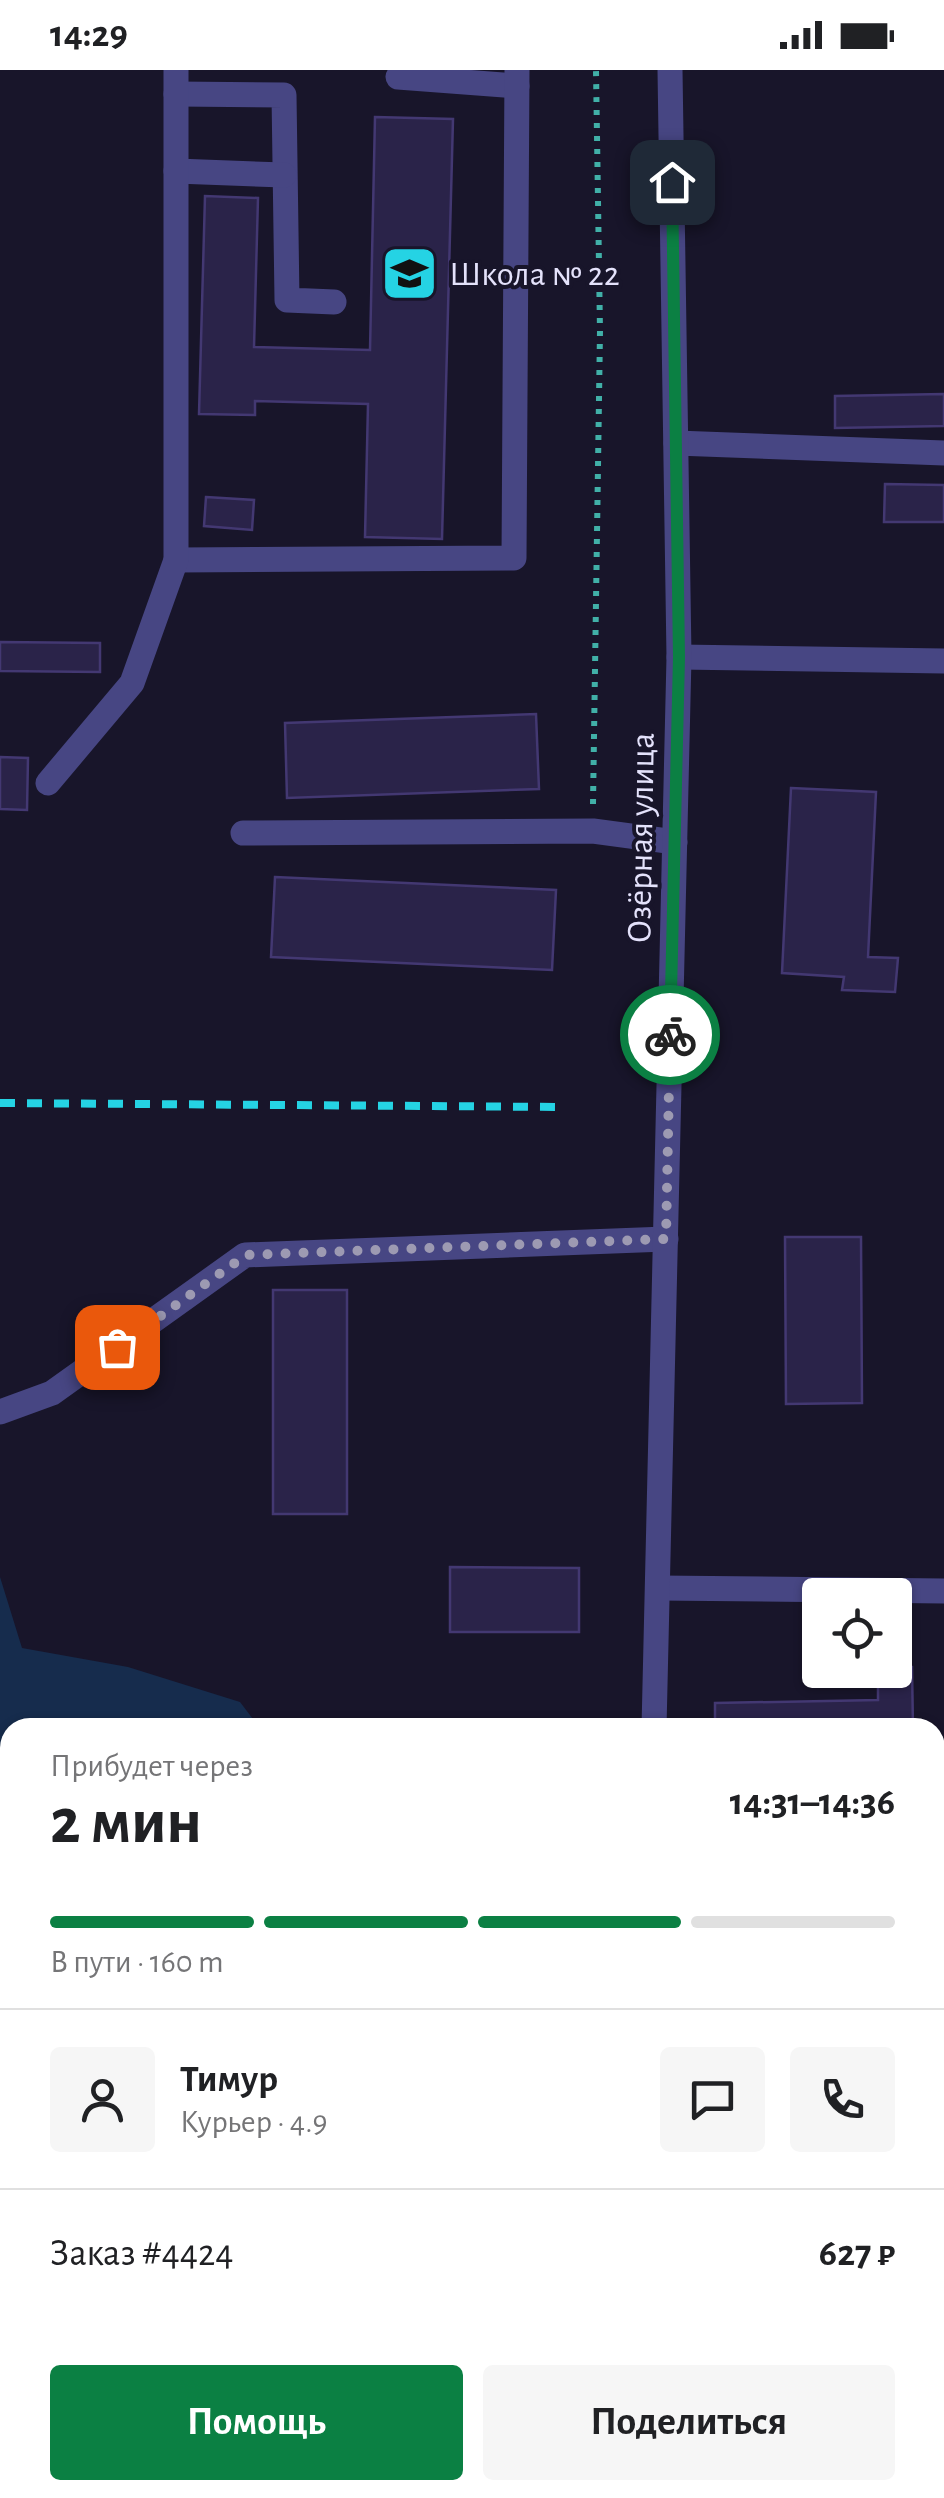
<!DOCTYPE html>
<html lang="ru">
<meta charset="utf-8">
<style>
:root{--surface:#fff;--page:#f6f6f6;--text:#202124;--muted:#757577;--line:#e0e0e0;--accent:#0b8043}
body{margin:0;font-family:"Alegreya Sans",sans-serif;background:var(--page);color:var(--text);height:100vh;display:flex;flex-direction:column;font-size:38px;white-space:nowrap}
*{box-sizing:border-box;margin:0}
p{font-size:32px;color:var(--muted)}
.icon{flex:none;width:55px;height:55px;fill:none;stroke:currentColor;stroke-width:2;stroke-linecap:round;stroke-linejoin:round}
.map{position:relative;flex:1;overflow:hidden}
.drawer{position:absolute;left:0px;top:1648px;width:945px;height:782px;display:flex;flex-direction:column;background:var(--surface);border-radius:30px 30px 0 0;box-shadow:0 2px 8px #0004}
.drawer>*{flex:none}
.controls{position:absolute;left:802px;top:1508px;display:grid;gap:20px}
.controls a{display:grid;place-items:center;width:110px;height:110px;border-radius:10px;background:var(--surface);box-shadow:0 2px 8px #0004;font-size:50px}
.pin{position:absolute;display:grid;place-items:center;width:85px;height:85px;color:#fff;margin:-42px;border-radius:20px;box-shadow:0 5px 15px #0006}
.courier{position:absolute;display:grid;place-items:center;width:100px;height:100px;margin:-50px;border:8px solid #0b8043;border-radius:50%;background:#fff;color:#222;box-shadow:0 2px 12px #0007}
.head em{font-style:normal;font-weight:700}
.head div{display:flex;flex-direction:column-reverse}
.head{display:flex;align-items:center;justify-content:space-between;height:170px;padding:0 50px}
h1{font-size:65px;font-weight:700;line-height:75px}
.bar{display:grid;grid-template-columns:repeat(4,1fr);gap:15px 10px;align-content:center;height:120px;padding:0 50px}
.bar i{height:12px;border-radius:8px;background:var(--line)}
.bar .current{background:var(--accent)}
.bar p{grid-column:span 4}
.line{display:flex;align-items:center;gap:25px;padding:0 50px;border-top:2px solid var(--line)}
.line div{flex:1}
.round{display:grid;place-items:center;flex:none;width:105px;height:105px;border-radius:10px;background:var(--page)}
.button{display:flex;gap:20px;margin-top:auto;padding:20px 50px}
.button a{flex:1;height:115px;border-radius:10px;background:var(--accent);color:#fff;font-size:40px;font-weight:700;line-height:115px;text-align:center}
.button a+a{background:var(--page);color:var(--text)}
.status{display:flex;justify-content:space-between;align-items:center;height:70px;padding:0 50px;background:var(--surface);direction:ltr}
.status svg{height:28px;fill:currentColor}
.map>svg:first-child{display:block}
</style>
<div class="status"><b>14:29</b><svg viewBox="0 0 49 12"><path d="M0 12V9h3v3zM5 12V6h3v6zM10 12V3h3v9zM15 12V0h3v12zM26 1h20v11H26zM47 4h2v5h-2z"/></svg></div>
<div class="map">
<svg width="944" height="2428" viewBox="0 0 944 2428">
<rect width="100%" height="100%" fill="#18152a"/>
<g fill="#162c4d">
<path d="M0,1507l22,71 106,19 112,35 19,25 -249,1v421l-10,-9z"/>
<path d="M935,2199l9,10v219h-135l-40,-8h166z"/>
</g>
<g fill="#2a2349" stroke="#433872" stroke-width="2.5">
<path d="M375,47l78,2 -11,420 -77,-2 3,-133 -113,-3v14l-56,-1 6,-218 53,2 -4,149 116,3z"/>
<path d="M944,324v32l-109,2v-32z"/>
<path d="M885,414l59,1v37h-60z"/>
<path d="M206,427l48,3 -2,30 -48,-4z"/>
<path d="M0,572l100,1v29l-100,-1z"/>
<path d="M536,644l3,75 -252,9 -2,-75z"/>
<path d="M0,687l28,1 -1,52 -27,-1z"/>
<path d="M791,718l85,4 -8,165 30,1 -3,34 -53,-2 2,-13 -62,-4z"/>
<path d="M275,807l281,13 -4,80 -281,-13z"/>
<path d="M785,1167h76l1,166 -76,1z"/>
<rect x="273" y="1220" width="74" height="224"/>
<path d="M450,1497l129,1v64h-129z"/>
<path d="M895,1597h17l1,61h-198v-25l163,-3v-30h17z"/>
</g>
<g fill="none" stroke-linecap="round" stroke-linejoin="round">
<path stroke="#41b0a8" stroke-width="6" stroke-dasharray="5 8" stroke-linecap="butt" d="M593,734l7,-473 -4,-261"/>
<g stroke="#474683" stroke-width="25">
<path d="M398,7l119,9"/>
<path d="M176,24l108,1 3,205 47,2"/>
<path d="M176,101l108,4"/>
<path d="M676,373l268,10"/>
<path d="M176,490l338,-2 3,-488"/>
<path d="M679,587l265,4"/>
<path d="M48,713l84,-100 44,-123v-490"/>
<path d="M243,763l350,-2 82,11"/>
<path d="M0,1342l52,-19 193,-138 421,-16"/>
<path d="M658,1518l286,3"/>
<path d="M654,1658l25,-1071 -9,-587"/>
<path d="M935,2110l9,5"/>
</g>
<path stroke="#25d3e4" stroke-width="8" stroke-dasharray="15 12" stroke-linecap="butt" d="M0,1033l565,4"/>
</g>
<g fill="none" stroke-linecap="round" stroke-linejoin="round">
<path stroke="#9d9ab2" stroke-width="10" stroke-dasharray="0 18" d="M117,1277l129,-92 420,-16 4,-204"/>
<path stroke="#0b8043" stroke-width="12" d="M670,965l9,-378 -7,-475"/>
</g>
<defs>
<symbol id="school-square" viewBox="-11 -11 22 22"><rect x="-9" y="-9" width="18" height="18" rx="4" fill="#25d3e4" stroke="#18152a"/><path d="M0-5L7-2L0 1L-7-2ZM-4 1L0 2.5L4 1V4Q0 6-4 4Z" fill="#111"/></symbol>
</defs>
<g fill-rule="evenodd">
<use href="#school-square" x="378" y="172" width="63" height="63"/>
</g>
<g text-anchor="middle" stroke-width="8" stroke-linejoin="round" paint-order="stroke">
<g font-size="35" fill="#e4e2fb" stroke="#18152a" text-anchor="start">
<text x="449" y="215">Школа № 22</text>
</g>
<g font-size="35" fill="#e4e2fb" stroke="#18152a">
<text transform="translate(640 768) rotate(-89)" y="12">Озёрная улица</text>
</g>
</g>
</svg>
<div class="controls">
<a><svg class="icon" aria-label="locate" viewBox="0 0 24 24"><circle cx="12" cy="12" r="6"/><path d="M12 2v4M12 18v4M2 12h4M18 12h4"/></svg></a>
</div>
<div class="pin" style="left:117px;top:1277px;background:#ea580c"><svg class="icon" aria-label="bag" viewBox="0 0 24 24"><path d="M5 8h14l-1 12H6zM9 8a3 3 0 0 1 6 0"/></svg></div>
<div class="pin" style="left:672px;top:112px;background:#1f2937"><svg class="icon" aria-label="home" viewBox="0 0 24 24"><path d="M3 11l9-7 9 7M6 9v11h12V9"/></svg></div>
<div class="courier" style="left:670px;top:965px"><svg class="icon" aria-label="bike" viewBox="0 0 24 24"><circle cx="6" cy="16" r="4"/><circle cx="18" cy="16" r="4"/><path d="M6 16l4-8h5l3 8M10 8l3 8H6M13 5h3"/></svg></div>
<section class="drawer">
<div class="head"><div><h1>2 мин</h1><p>Прибудет через</p></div><em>14:31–14:36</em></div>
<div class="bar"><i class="current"></i><i class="current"></i><i class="current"></i><i></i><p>В пути · 160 m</p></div>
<div class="line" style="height:180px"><a class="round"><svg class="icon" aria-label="person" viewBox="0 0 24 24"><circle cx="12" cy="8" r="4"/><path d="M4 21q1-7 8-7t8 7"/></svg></a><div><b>Тимур</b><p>Курьер · 4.9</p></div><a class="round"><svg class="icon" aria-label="chat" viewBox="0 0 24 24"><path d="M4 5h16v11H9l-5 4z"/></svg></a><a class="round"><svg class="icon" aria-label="phone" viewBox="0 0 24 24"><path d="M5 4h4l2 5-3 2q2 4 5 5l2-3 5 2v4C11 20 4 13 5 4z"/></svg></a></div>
<div class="line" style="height:130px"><div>Заказ #4424</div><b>627 ₽</b></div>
<div class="button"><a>Помощь</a><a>Поделиться</a></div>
</section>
</div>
